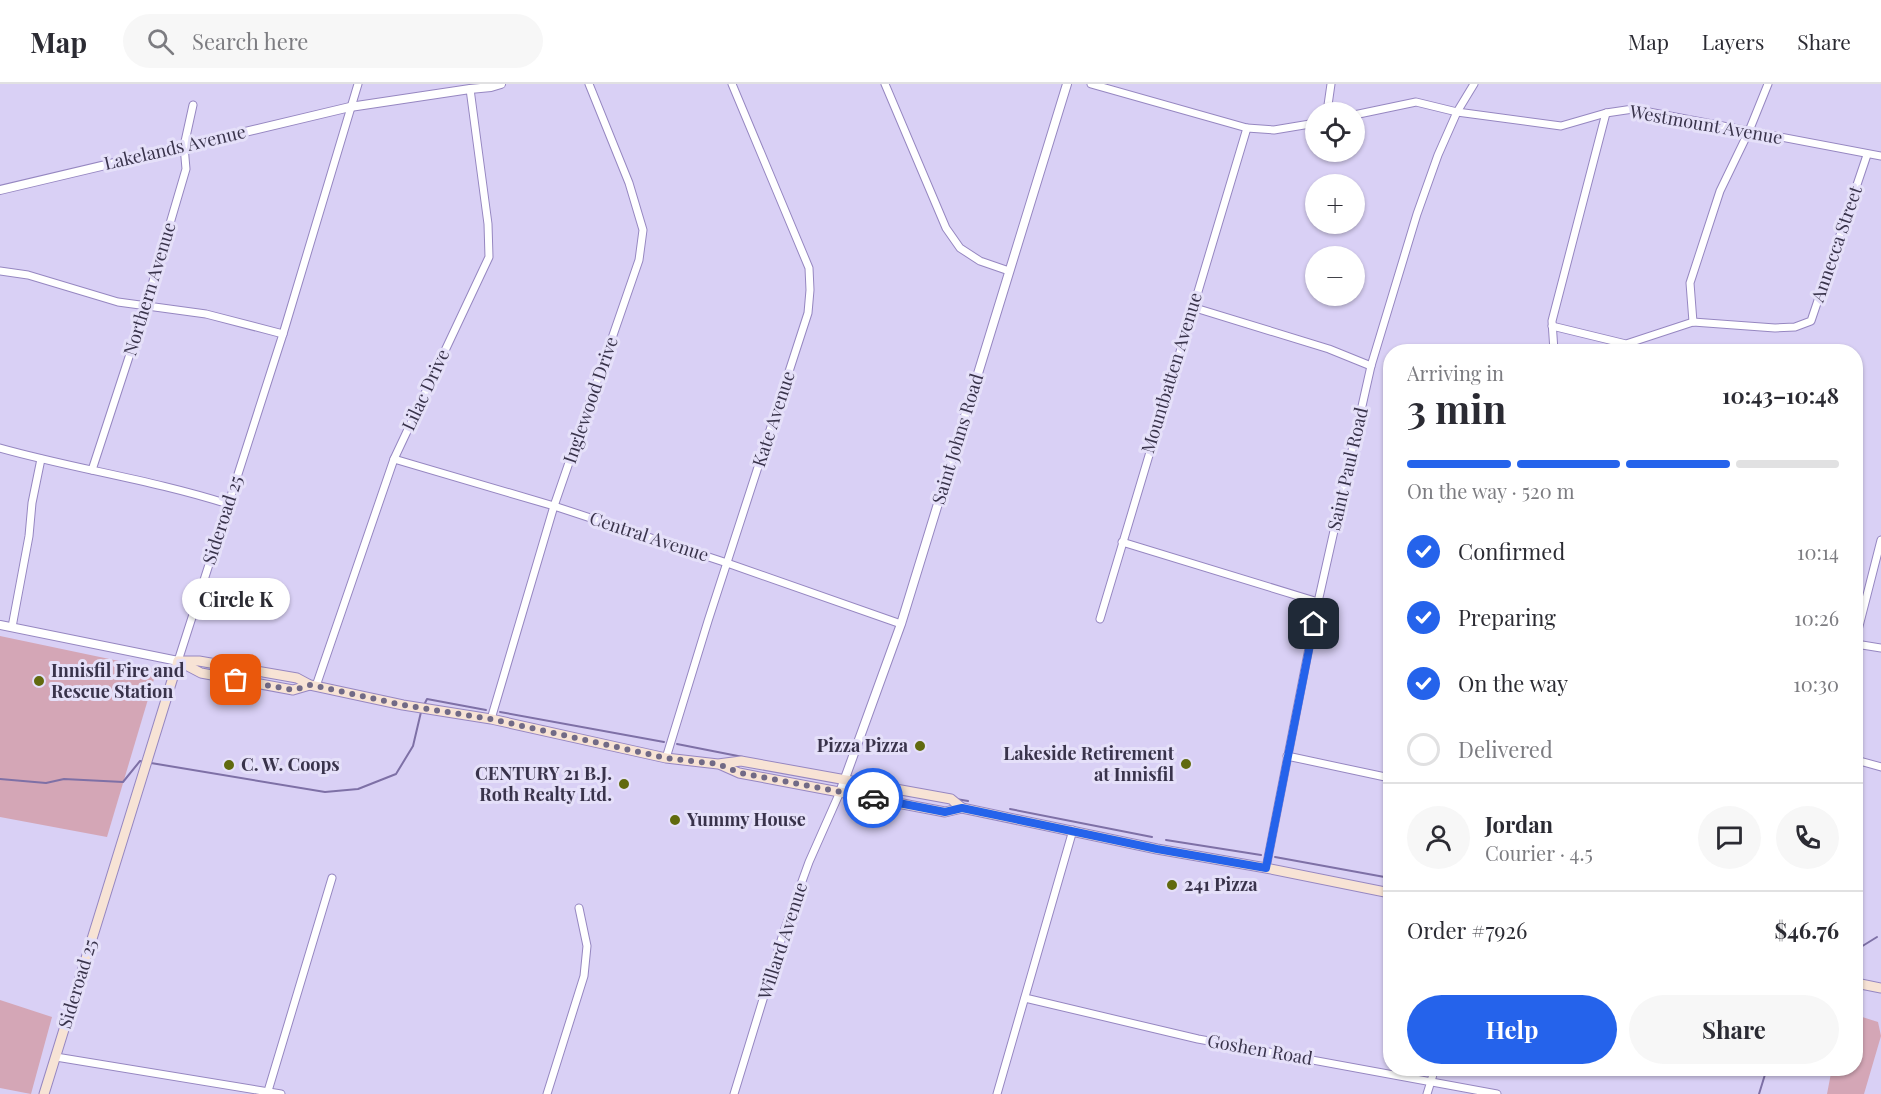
<!DOCTYPE html>
<meta charset="utf-8">
<style>
:root{--surface:#fff;--page:#f7f7f7;--text:#2b2b33;--muted:#7c7c81;--line:#e1e1e2;--accent:#2563eb}
body{margin:0;font-family:"Playfair Display",serif;background:var(--page);color:var(--text);height:100vh;display:flex;flex-direction:column;font-size:22px;white-space:nowrap}
*{box-sizing:border-box;margin:0}
p{font-size:20px;color:var(--muted)}
.icon{flex:none;width:33px;height:33px;fill:none;stroke:currentColor;stroke-width:2;stroke-linecap:round;stroke-linejoin:round}
.map{position:relative;flex:1;overflow:hidden}
.panel{position:absolute;left:1383px;top:260px;width:480px;height:732px;display:flex;flex-direction:column;background:var(--surface);border-radius:24px;box-shadow:0 2px 4px #0004}
.panel>*{flex:none}
.controls{position:absolute;left:1305px;top:18px;display:grid;gap:12px}
.controls a{display:grid;place-items:center;width:60px;height:60px;border-radius:50%;background:var(--surface);box-shadow:0 2px 4px #0004;font-size:30px}
.pin{position:absolute;display:grid;place-items:center;width:51px;height:51px;color:#fff;margin:-26px;border-radius:12px;box-shadow:0 3px 9px #0006}
.courier{position:absolute;display:grid;place-items:center;width:60px;height:60px;margin:-30px;border:4px solid #2563eb;border-radius:50%;background:#fff;color:#222;box-shadow:0 2px 8px #0007}
.bubble{position:absolute;height:42px;border-radius:21px;background:var(--surface);box-shadow:0 2px 4px #0004;font-size:20px;font-weight:700;line-height:42px;text-align:center}
.overview em{font-style:normal;font-weight:700}
.overview div{display:flex;flex-direction:column-reverse}
.overview{display:flex;align-items:center;justify-content:space-between;height:102px;padding:0 24px}
h1{font-size:39px;font-weight:700;line-height:45px}
.bar{display:grid;grid-template-columns:repeat(4,1fr);gap:9px 6px;align-content:center;height:72px;padding:0 24px}
.bar i{height:8px;border-radius:4px;background:var(--line)}
.bar .selected{background:var(--accent)}
.bar p{grid-column:span 4}
.line{display:flex;align-items:center;gap:15px;padding:0 24px;border-top:2px solid var(--line)}
.line div{flex:1}
.round{display:grid;place-items:center;flex:none;width:63px;height:63px;border-radius:32px;background:var(--page)}
ol{padding:0 24px;list-style:none}
li{display:flex;align-items:center;gap:18px;height:66px}
li p{margin-inline-start:auto}
li .icon{padding:6px;border-radius:50%;background:var(--accent);color:#fff;stroke-width:4}
li:last-child{color:var(--muted)}
li i{width:33px;height:33px;border:3px solid var(--line);border-radius:50%}
.button{display:flex;gap:12px;margin-top:auto;padding:12px 24px}
.button a{flex:1;height:69px;border-radius:36px;background:var(--accent);color:#fff;font-size:24px;font-weight:700;line-height:69px;text-align:center}
.button a+a{background:var(--page);color:var(--text)}
header{display:flex;align-items:center;gap:36px;box-sizing:border-box;height:84px;padding:0 30px;background:var(--surface);border-bottom:2px solid var(--line)}
header strong{font-size:28px}
nav{display:flex;gap:33px;margin-inline-start:auto;font-size:21px}
.search{width:420px;height:54px;background:var(--page);display:flex;align-items:center;gap:15px;box-sizing:border-box;padding:0 21px;border-radius:33px;color:var(--muted);font-size:22px}
.map>svg:first-child{display:block}
</style>
<header>
<strong>Map</strong>
<div class="search"><svg class="icon" aria-label="search" viewBox="0 0 24 24"><circle cx="10" cy="10" r="6"/><path d="M15 15l6 6"/></svg>Search here</div>
<nav><a>Map</a><a>Layers</a><a>Share</a></nav>
</header>
<div class="map">
<svg width="1881" height="1010" viewBox="0 0 1881 1010">
<rect width="100%" height="100%" fill="#d9d0f5"/>
<g fill="#d4a6b6">
<path d="M0,552l157,33 -50,168 -107,-20z"/>
<path d="M0,916l52,17 -21,77 -31,-6z"/>
<path d="M1856,931l22,7 3,14 -17,58h-37l5,-26h24z"/>
</g>
<g fill="none" stroke-linecap="round" stroke-linejoin="round">
<g stroke="#7e70a6" stroke-width="2">
<path d="M423,623l4,-8 59,11"/>
<path d="M500,628l164,30"/>
<path d="M677,660l66,13"/>
<path d="M151,679l174,29 33,-3 38,-15 17,-28 8,-34"/>
<path d="M0,695l46,4 18,-4 59,3 17,-21 5,1"/>
<path d="M956,715l12,2"/>
<path d="M1010,725l142,28"/>
<path d="M1166,756l95,15"/>
<path d="M1275,773l115,21"/>
<path d="M1856,866l21,-13"/>
<path d="M1759,1010l8,-26"/>
</g>
<defs>
<g id="minor">
<path d="M885,0l61,144 14,20 20,13 29,10"/>
<path d="M1091,0l156,44 27,2 42,-7"/>
<path d="M1327,28l4,-28"/>
<path d="M1354,31l62,-13 41,10 104,14 45,-13 27,-4 248,47"/>
<path d="M0,187l28,4 90,27 88,12 77,20"/>
<path d="M1192,223l137,42 42,17"/>
<path d="M1693,238l-3,-39 30,-92 29,-60 19,-47"/>
<path d="M1552,242l74,18 67,-22 82,6 20,-1 16,-6 56,-166"/>
<path d="M1554,267l-2,-30 54,-208"/>
<path d="M0,364c75,21 153,32 228,56"/>
<path d="M394,375l160,47 173,57 174,61"/>
<path d="M92,386l54,-165 40,-136 -2,-23 9,-41"/>
<path d="M1122,458l196,60"/>
<path d="M1100,535l147,-491"/>
<path d="M12,543l17,-91 3,-33 9,-44"/>
<path d="M1856,554l25,-98"/>
<path d="M1856,560l25,4"/>
<path d="M178,577l105,-327 75,-250"/>
<path d="M316,602l78,-227 95,-202 -1,-33 -18,-135"/>
<path d="M491,635l63,-213 85,-246 4,-30 -14,-47 -40,-99"/>
<path d="M1287,672l103,22"/>
<path d="M666,674l42,-137 100,-308 2,-23 -1,-22 -77,-184"/>
<path d="M1856,676l25,7"/>
<path d="M1266,784l52,-266 53,-236 46,-152 21,-59 19,-43 17,-28"/>
<path d="M1025,914l173,41 299,55"/>
<path d="M56,973l225,37"/>
<path d="M268,1007l64,-213"/>
<path d="M547,1010l37,-118 3,-30 -8,-38"/>
<path d="M734,1010l49,-160 26,-72 31,-70"/>
<path d="M997,1010l76,-264"/>
<path d="M1427,1010l8,-26"/>
</g>
<g id="tertiary">
<path d="M0,106l350,-83 120,-18 21,-2 10,-3"/>
<path d="M0,541l178,36"/>
<path d="M840,708l61,-168 166,-540"/>
</g>
<g id="secondary">
<path d="M178,577h21l98,17 13,7 93,20 88,14 175,39 52,6 23,-3 210,38 11,9"/>
<path d="M180,578l21,11 92,17 17,-5"/>
<path d="M721,681l18,8 206,39 17,-4 195,41 109,19 124,25"/>
<path d="M1856,899l25,5"/>
<path d="M44,1010l134,-433"/>
</g>
</defs>
<use href="#minor" stroke="#9687c1" stroke-width="9"/>
<use href="#tertiary" stroke="#9687c1" stroke-width="10"/>
<use href="#secondary" stroke="#9687c1" stroke-width="11"/>
<use href="#minor" stroke="#fff" stroke-width="7"/>
<use href="#tertiary" stroke="#fff" stroke-width="8"/>
<use href="#secondary" stroke="#f7e3d5" stroke-width="9"/>
</g>
<g fill="none" stroke-linecap="round" stroke-linejoin="round">
<path stroke="#716a86" stroke-width="6" stroke-dasharray="0 10.8" d="M236,596l58,10 16,-5 6,1 87,19 88,14 175,39 52,6 22,9 133,25"/>
<path stroke="#2563eb" stroke-width="8" d="M873,714l72,14 17,-4 195,41 109,19 48,-244"/>
</g>
<g fill="#616a0e" stroke="#e5e0f9" stroke-width="2">
<circle cx="39" cy="597" r="6"/>
<circle cx="920" cy="662" r="6"/>
<circle cx="1186" cy="680" r="6"/>
<circle cx="229" cy="681" r="6"/>
<circle cx="624" cy="700" r="6"/>
<circle cx="675" cy="736" r="6"/>
<circle cx="1172" cy="801" r="6"/>
</g>
<g text-anchor="middle" stroke-width="6" stroke-linejoin="round" paint-order="stroke">
<g font-size="18" fill="#39334b" stroke="#e5e0f9">
<text transform="translate(1706 41) rotate(10)" y="6">Westmount Avenue</text>
<text transform="translate(175 64) rotate(-13)" y="6">Lakelands Avenue</text>
<text transform="translate(1837 160) rotate(-71)" y="6">Annecca Street</text>
<text transform="translate(150 205) rotate(-73)" y="6">Northern Avenue</text>
<text transform="translate(1172 289) rotate(-73)" y="6">Mountbatten Avenue</text>
<text transform="translate(426 306) rotate(-65)" y="6">Lilac Drive</text>
<text transform="translate(591 316) rotate(-71)" y="6">Inglewood Drive</text>
<text transform="translate(774 335) rotate(-72)" y="6">Kate Avenue</text>
<text transform="translate(958 355) rotate(-73)" y="6">Saint Johns Road</text>
<text transform="translate(1348 385) rotate(-77)" y="6">Saint Paul Road</text>
<text transform="translate(223 436) rotate(-72)" y="6">Sideroad 25</text>
<text transform="translate(649 453) rotate(18)" y="6">Central Avenue</text>
<text transform="translate(783 857) rotate(-72)" y="6">Willard Avenue</text>
<text transform="translate(78 900) rotate(-73)" y="6">Sideroad 25</text>
<text transform="translate(1260 966) rotate(10)" y="6">Goshen Road</text>
</g>
<g font-size="18" font-weight="bold" fill="#39334b" stroke="#e5e0f9" text-anchor="start">
<text x="51" y="593">Innisfil Fire and<tspan x="51" dy="21">Rescue Station</tspan></text>
<text x="908" y="668" text-anchor="end">Pizza Pizza</text>
<text x="1174" y="676" text-anchor="end">Lakeside Retirement<tspan x="1174" dy="21">at Innisfil</tspan></text>
<text x="241" y="687">C. W. Coops</text>
<text x="612" y="696" text-anchor="end">CENTURY 21 B.J.<tspan x="612" dy="21">Roth Realty Ltd.</tspan></text>
<text x="687" y="742">Yummy House</text>
<text x="1184" y="807">241 Pizza</text>
</g>
</g>
</svg>
<div class="controls">
<a><svg class="icon" aria-label="locate" viewBox="0 0 24 24"><circle cx="12" cy="12" r="6"/><path d="M12 2v4M12 18v4M2 12h4M18 12h4"/></svg></a>
<a>+</a>
<a>−</a>
</div>
<div class="pin" style="left:236px;top:596px;background:#ea580c"><svg class="icon" aria-label="bag" viewBox="0 0 24 24"><path d="M5 8h14l-1 12H6zM9 8a3 3 0 0 1 6 0"/></svg></div>
<div class="pin" style="left:1314px;top:540px;background:#1f2937"><svg class="icon" aria-label="home" viewBox="0 0 24 24"><path d="M3 11l9-7 9 7M6 9v11h12V9"/></svg></div>
<div class="courier" style="left:873px;top:714px"><svg class="icon" aria-label="car" viewBox="0 0 24 24"><path d="M5 17H2v-5l4-1 3-4h7l3 4 3 1v5h-3M9 17h6M6 11h13"/><circle cx="7" cy="17" r="2"/><circle cx="17" cy="17" r="2"/></svg></div>
<div class="bubble" style="left:182px;top:494px;width:108px">Circle K</div>
<section class="panel">
<div class="overview"><div><h1>3 min</h1><p>Arriving in</p></div><em>10:43–10:48</em></div>
<div class="bar"><i class="selected"></i><i class="selected"></i><i class="selected"></i><i></i><p>On the way · 520 m</p></div>
<ol>
<li><svg class="icon" aria-label="check" viewBox="0 0 24 24"><path d="M5 12l5 5 9-10"/></svg>Confirmed<p>10:14</p></li>
<li><svg class="icon" aria-label="check" viewBox="0 0 24 24"><path d="M5 12l5 5 9-10"/></svg>Preparing<p>10:26</p></li>
<li><svg class="icon" aria-label="check" viewBox="0 0 24 24"><path d="M5 12l5 5 9-10"/></svg>On the way<p>10:30</p></li>
<li><i></i>Delivered</li>
</ol>
<div class="line" style="height:108px"><a class="round"><svg class="icon" aria-label="person" viewBox="0 0 24 24"><circle cx="12" cy="8" r="4"/><path d="M4 21q1-7 8-7t8 7"/></svg></a><div><b>Jordan</b><p>Courier · 4.5</p></div><a class="round"><svg class="icon" aria-label="chat" viewBox="0 0 24 24"><path d="M4 5h16v11H9l-5 4z"/></svg></a><a class="round"><svg class="icon" aria-label="phone" viewBox="0 0 24 24"><path d="M5 4h4l2 5-3 2q2 4 5 5l2-3 5 2v4C11 20 4 13 5 4z"/></svg></a></div>
<div class="line" style="height:78px"><div>Order #7926</div><b>$46.76</b></div>
<div class="button"><a>Help</a><a>Share</a></div>
</section>
</div>
